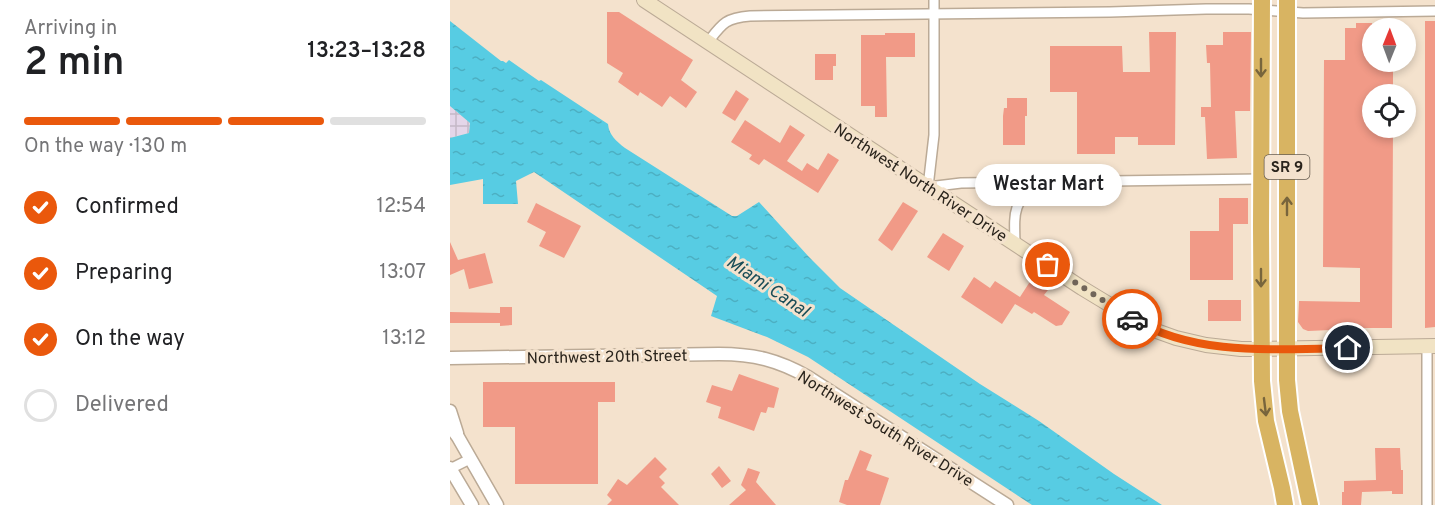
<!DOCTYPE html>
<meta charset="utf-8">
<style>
:root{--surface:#fff;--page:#f2f2f2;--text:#202124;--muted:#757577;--line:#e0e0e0;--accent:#ea580c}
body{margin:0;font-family:Overpass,sans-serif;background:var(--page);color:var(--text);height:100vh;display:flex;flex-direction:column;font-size:22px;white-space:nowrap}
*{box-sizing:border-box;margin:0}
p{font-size:20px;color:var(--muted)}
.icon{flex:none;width:33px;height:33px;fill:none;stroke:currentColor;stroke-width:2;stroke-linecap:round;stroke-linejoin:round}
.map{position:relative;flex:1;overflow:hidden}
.sheet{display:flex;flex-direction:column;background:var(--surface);width:450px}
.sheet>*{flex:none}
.needle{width:39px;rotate:1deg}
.buttons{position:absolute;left:912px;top:18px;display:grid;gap:12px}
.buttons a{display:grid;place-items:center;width:54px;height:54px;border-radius:50%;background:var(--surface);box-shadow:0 3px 9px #0003;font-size:30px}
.pin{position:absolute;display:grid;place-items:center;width:51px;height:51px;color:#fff;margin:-26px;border:3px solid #fff;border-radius:50%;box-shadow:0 2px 6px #0007}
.courier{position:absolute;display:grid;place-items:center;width:60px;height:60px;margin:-30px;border:4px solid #ea580c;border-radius:50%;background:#fff;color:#222;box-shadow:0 2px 8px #0007}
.bubble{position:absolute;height:42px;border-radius:21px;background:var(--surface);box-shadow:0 3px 9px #0003;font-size:20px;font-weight:600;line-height:42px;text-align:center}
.overview em{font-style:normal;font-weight:600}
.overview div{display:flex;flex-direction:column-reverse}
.overview{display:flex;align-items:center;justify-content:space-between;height:102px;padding:0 24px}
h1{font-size:39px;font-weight:600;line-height:45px}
.bar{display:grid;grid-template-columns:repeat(4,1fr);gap:9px 6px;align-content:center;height:72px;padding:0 24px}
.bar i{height:8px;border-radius:4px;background:var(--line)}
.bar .current{background:var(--accent)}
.bar p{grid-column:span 4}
ol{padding:0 24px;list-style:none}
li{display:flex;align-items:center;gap:18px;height:66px}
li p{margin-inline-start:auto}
li .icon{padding:6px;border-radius:50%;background:var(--accent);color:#fff;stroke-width:4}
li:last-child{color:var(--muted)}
li i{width:33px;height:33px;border:3px solid var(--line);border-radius:50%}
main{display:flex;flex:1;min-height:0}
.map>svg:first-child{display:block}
</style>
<main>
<section class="sheet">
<div class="overview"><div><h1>2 min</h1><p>Arriving in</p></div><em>13:23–13:28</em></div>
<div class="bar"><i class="current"></i><i class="current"></i><i class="current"></i><i></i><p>On the way · 130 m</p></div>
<ol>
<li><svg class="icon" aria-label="check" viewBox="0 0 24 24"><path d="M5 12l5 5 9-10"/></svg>Confirmed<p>12:54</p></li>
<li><svg class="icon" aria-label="check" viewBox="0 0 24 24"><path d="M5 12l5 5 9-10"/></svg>Preparing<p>13:07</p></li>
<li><svg class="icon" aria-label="check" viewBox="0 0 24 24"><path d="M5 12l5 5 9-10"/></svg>On the way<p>13:12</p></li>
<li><i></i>Delivered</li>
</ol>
</section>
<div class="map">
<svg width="985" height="505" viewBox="0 0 985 505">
<defs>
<pattern id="industrial-grid" width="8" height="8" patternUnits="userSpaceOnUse" patternTransform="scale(1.5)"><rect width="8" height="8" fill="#e4d6e9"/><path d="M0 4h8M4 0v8" fill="none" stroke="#c4b8c7"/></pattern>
<pattern id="water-ripples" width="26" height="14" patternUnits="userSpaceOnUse" patternTransform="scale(1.5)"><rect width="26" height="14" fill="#57cce3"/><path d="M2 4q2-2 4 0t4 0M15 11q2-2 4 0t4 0" fill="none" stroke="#4cafc2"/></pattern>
</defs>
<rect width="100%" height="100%" fill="#f4e2cd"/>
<path fill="url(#industrial-grid)" d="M0,106l20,17 -1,10 -19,5z"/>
<path fill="url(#water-ripples)" d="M0,21l51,40h2l3,2 3,-3 30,21 2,-1 67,44c1,11 8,17 17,24l107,68h5l22,-14 50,55 31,31 140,96 59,37 75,53 48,31h-130l-224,-148 -41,-20 -56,-21 6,-20 -183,-124 -18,9 2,23h-35v-25l-33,6v-47l19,-5 1,-10 -20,-17z"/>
<g fill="#f19a87">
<path d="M157,12h12l74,48 -12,20 16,12 -11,16 -16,-12 -8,11 -22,-15 -2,4 -20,-14 5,-9 -16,-10z"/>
<path d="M975,21h10v306l-10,1z"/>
<path d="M906,23h16v39h21v32h-21v34h21l-1,200h-39v1l-45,2 -5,-2 -5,-7 1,-21 61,1v-34l-37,-1 1,-207h21v-32h11z"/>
<path d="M699,32h27l-1,113h-37v-8h-23v17h-38v-62h-27v-46h72l1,26h27z"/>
<path d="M773,32h28l-1,79h-15l2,47 -30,1 -2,-42h-4v-10h10l-1,-44h-3l-1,-18h17z"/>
<path d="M435,33h30v24h-29l1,60h-12v-11h-14v-71h24z"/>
<path d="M365,54h21v12h-3v14h-18z"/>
<path d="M286,90l13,9 -14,22 -13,-8z"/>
<path d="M557,98h20v18h-2v29h-22v-29l1,-8h3z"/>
<path d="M295,120l35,23 10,-18 15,10 -18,26 15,10 5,-8 11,7 10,-17 11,7 -21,33 -54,-34 -5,6 -10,-6 3,-4 -21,-13z"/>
<path d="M769,198h29v26h-15v56h-43v-49h29z"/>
<path d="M453,202l15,9 -26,40 -14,-11z"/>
<path d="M86,203l45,23 -17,32 -25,-12 7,-14 -19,-10z"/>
<path d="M493,233l21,13 -15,25 -22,-14z"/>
<path d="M0,242l8,18 27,-7 8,30 -24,6 -5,-20 -14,6z"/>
<path d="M524,277l16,11 5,-7 25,16 11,-17 17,10 -4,5 26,17 -8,13 -6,1 -22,-14 -2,2 -17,-10 -13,20 -41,-27z"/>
<rect x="758" y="300" width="33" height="21"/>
<path d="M50,307h12v18l-12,1v-3h-50v-11l50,1z"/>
<path d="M289,374l40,14 -5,20 -6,-1 -2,6 -5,-1 -7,19 -36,-13 3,-11 -15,-5 6,-17 20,6z"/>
<path d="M33,382h132v20h-17v82h-83v-57h-32z"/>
<path d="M925,448h25l1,22h2v24h-11v-3l-30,1 -1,13h-19v-13h2v-11l32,-1z"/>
<path d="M410,450l12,5 -6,15 23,8 -9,27h-33l-8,-3 6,-22h3z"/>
<path d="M205,457l12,12 -8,8 6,6 -4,4 18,18h-72l5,-5 -5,-5 11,-16 9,6z"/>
<path d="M269,466l12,15 -9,7 -11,-14z"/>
<path d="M298,468l12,4 -4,10 20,23h-47l17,-15 -5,-5z"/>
</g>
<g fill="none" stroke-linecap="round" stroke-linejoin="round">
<defs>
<g id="minor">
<path d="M484,0v135l-6,52 33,-4 300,-4"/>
<path d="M258,42c14,-18 17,-24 42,-26l360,-4 96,-3h43l54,4 132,-2"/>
<path d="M565,243c-1,-33 -2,-39 23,-62"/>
<path d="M0,469l20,-10"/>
<path d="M977,505v-159"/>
</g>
<g id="tertiary">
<path d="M0,358l269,-4c35,0 59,6 89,23l199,128"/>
<path d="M0,411l7,22"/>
<path d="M0,426l8,11 39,68"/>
<path d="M0,468l22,37"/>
</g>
<path id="secondary" d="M194,0l438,288 66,40 28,10 30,7 35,4h21l173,-3"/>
<g id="trunk">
<path d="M812,0l-1,227 1,154 4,40 16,67 3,17"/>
<path d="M837,0v380l3,31 20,94"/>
</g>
</defs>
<use href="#minor" stroke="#bbaa96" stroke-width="12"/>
<use href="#tertiary" stroke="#bbaa96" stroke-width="15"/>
<use href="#secondary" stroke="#bbaa96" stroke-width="16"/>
<use href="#trunk" stroke="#fff" stroke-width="20"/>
<use href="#minor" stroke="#fff" stroke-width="9"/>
<use href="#tertiary" stroke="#fff" stroke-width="12"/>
<use href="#secondary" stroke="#f1e3c4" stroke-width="14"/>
<use href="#trunk" stroke="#d8b462" stroke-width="16"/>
</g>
<defs><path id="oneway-shaft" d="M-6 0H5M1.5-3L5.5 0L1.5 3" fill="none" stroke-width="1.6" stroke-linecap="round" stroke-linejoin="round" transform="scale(1.5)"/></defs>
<g stroke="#78653c">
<use href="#oneway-shaft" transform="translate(811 68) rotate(90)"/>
<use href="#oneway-shaft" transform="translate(837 206) rotate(-90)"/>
<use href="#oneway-shaft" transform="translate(811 278) rotate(90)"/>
<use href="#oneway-shaft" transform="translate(815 407) rotate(83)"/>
</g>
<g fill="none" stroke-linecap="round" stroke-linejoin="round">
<path stroke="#71665a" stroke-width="6" stroke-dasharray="0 10.8" d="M598,265l84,54"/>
<path stroke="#ea580c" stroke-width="8" d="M682,319c66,38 143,30 216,29"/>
</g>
<g text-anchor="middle" stroke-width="6" stroke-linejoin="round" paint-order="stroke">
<rect fill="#f4e2cd" stroke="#675d51" stroke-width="1.5" x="814.5" y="155" width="45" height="24" rx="4.5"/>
<g font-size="15" font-weight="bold" fill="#2a241c">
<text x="837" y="172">SR 9</text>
</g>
<g font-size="16" fill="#2a241c" stroke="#f4e2cd">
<text transform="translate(471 182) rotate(33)" y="6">Northwest North River Drive</text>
<text transform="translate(157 356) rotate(-1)" y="6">Northwest 20th Street</text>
<text transform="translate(436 428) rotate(32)" y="6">Northwest South River Drive</text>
</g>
<g font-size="18" font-style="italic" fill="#1a4d57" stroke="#f4e2cd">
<text transform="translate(318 286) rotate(34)" y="6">Miami Canal</text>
</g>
</g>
</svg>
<div class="buttons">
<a><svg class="needle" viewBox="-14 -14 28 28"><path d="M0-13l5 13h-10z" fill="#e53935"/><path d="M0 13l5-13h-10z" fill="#757577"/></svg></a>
<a><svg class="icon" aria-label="locate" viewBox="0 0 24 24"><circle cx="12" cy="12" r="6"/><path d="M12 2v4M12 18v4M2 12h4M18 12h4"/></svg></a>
</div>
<div class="pin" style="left:598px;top:265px;background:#ea580c"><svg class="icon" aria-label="bag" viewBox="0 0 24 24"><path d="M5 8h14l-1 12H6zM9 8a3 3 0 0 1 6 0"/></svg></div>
<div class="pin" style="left:898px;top:348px;background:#1f2937"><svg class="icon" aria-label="home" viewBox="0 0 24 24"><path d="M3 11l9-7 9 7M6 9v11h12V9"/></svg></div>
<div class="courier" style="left:682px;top:319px"><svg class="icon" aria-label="car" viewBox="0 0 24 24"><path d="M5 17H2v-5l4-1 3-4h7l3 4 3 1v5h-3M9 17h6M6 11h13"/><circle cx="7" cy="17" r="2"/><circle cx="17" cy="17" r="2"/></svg></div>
<div class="bubble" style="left:525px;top:164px;width:147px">Westar Mart</div>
</div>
</main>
